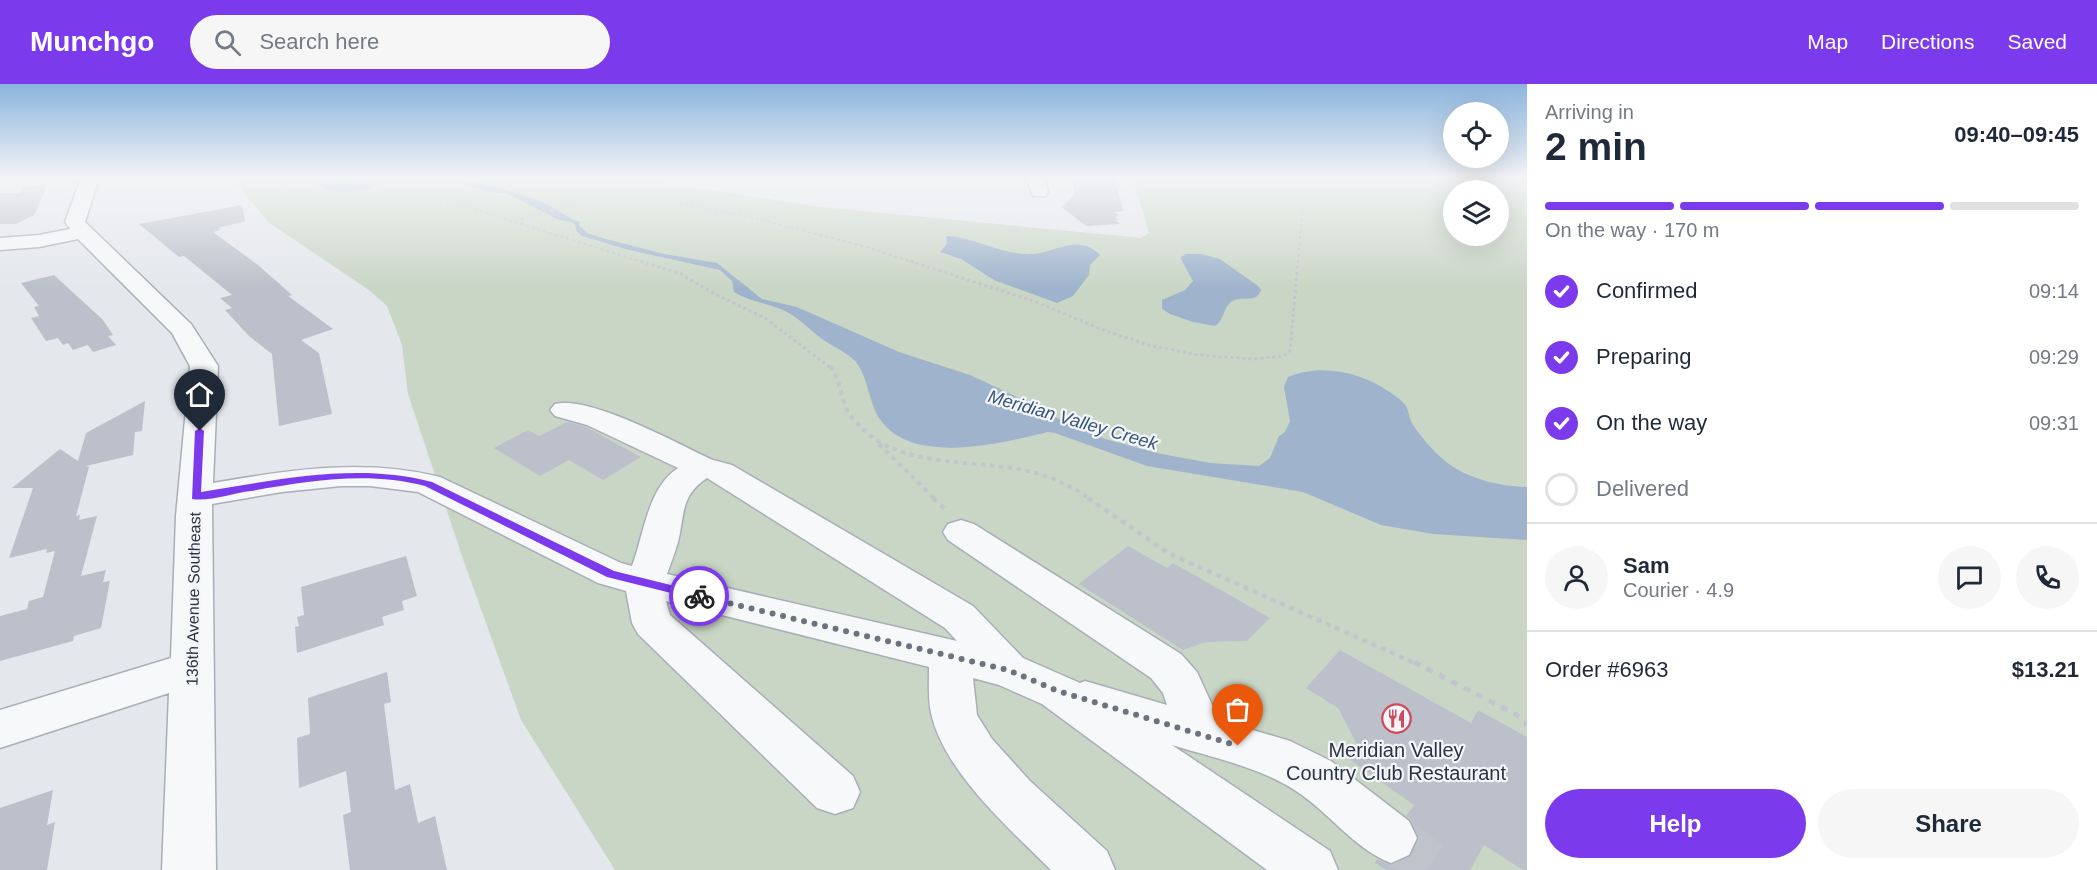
<!DOCTYPE html>
<meta charset="utf-8">
<style>
:root{--surface:#fff;--page:#f6f6f7;--text:#1f2937;--muted:#747a83;--line:#e0e1e3;--accent:#7c3aed}
body{margin:0;font-family:Helvetica,sans-serif;background:var(--page);color:var(--text);height:100vh;display:flex;flex-direction:column;font-size:22px;white-space:nowrap}
*{box-sizing:border-box;margin:0}
p{font-size:20px;color:var(--muted)}
.icon{flex:none;width:33px;height:33px;fill:none;stroke:currentColor;stroke-width:2;stroke-linecap:round;stroke-linejoin:round}
.map{position:relative;flex:1;overflow:hidden}
.panel{display:flex;flex-direction:column;background:var(--surface);width:570px}
.panel>*{flex:none}
.controls{position:absolute;left:1443px;top:18px;display:grid;gap:12px}
.controls a{display:grid;place-items:center;width:66px;height:66px;border-radius:50%;background:var(--surface);box-shadow:0 6px 24px #0002;font-size:30px}
.pin{position:absolute;display:grid;place-items:center;width:51px;height:51px;color:#fff;margin:-62px -26px;border-radius:50% 50% 50% 0;rotate:-45deg;box-shadow:0 0 6px #0007}
.pin .icon{rotate:45deg}
.courier{position:absolute;display:grid;place-items:center;width:60px;height:60px;margin:-30px;border:4px solid #7c3aed;border-radius:50%;background:#fff;color:#222;box-shadow:0 2px 8px #0007}
.summary em{font-style:normal;font-weight:700}
.summary div{display:flex;flex-direction:column-reverse}
.summary{display:flex;align-items:center;justify-content:space-between;height:102px;padding:0 18px}
h1{font-size:39px;font-weight:700;line-height:45px}
.bar{display:grid;grid-template-columns:repeat(4,1fr);gap:9px 6px;align-content:center;height:72px;padding:0 18px}
.bar i{height:8px;border-radius:4px;background:var(--line)}
.bar .current{background:var(--accent)}
.bar p{grid-column:span 4}
.line{display:flex;align-items:center;gap:15px;padding:0 18px;border-top:2px solid var(--line)}
.line div{flex:1}
.round{display:grid;place-items:center;flex:none;width:63px;height:63px;border-radius:32px;background:var(--page)}
ol{padding:0 18px;list-style:none}
li{display:flex;align-items:center;gap:18px;height:66px}
li p{margin-inline-start:auto}
li .icon{padding:6px;border-radius:50%;background:var(--accent);color:#fff;stroke-width:4}
li:last-child{color:var(--muted)}
li i{width:33px;height:33px;border:3px solid var(--line);border-radius:50%}
.primary-button{display:flex;gap:12px;margin-top:auto;padding:12px 18px}
.primary-button a{flex:1;height:69px;border-radius:36px;background:var(--accent);color:#fff;font-size:24px;font-weight:700;line-height:69px;text-align:center}
.primary-button a+a{background:var(--page);color:var(--text)}
header{display:flex;align-items:center;gap:36px;box-sizing:border-box;height:84px;padding:0 30px;background:var(--accent);color:#fff}
header strong{font-size:28px}
nav{display:flex;gap:33px;margin-inline-start:auto;font-size:21px}
.search{width:420px;height:54px;background:var(--page);display:flex;align-items:center;gap:15px;box-sizing:border-box;padding:0 21px;border-radius:33px;color:var(--muted);font-size:22px}
main{display:flex;flex:1;min-height:0}
.map>svg:first-child{display:block}
</style>
<header>
<strong>Munchgo</strong>
<div class="search"><svg class="icon" aria-label="search" viewBox="0 0 24 24"><circle cx="10" cy="10" r="6"/><path d="M15 15l6 6"/></svg>Search here</div>
<nav><a>Map</a><a>Directions</a><a>Saved</a></nav>
</header>
<main>
<div class="map">
<svg width="1527" height="786" viewBox="0 0 1527 786">
<rect width="100%" height="100%" fill="#e4e7ec"/>
<path fill="#c9d6c5" fill-rule="evenodd" d="M232,94h400l189,29 320,31 8,-5 -16,-55h394v692h-912l-94,-150 -57,-158 -56,-168 -6,-49 -15,-39 -18,-16 -101,-68zM1454,106h44v46h-44z"/>
<g fill="#9fb4cc">
<path d="M295,94h102l-33,12 -21,2 -11,-1 -20,-9z"/>
<path d="M443,94c24,0 78,15 100,24 13,6 23,16 37,20l-1,3 8,8 19,6 58,15 53,9 45,36 35,8 102,45 71,23 43,20 19,12 73,32 52,14 53,10 49,3 11,-8 9,-22 6,-4 5,-11 -6,-34 4,-10c32,-14 73,-5 100,14 6,4 14,9 18,15 3,5 3,12 6,17 8,13 21,28 33,38 23,18 53,25 82,26v53l-94,-6 -52,-9 -78,-33 -156,-26 -92,-33 -7,-1c-45,11 -137,35 -169,-14 -11,-17 -11,-45 -26,-59 -9,-8 -21,-13 -31,-20 -12,-9 -23,-21 -37,-28 -17,-8 -35,-9 -51,-19l-2,-11 -12,-11 -91,-20 -47,-14 -5,-4 -3,-9 -17,-4 -49,-25 -24,-3z"/>
<path d="M948,152c29,2 55,20 86,18 22,-2 44,-21 66,1l-10,10 -1,10 -16,21 -16,7 -63,-23 -33,-21 -21,-7 7,-8 -1,-7z"/>
<path d="M1186,170h15l19,5 38,27 3,4c-5,15 -20,4 -30,12 -8,6 -7,19 -16,24l-22,-4 -23,-8 -8,-5v-9l23,-10 8,-9 -12,-22v-2z"/>
</g>
<g fill="#bbc0ca">
<path d="M1072,94h41l11,33 -10,1 5,3 -4,2 4,3h-4l5,4 -34,2 -24,-19 12,-12z"/>
<path d="M48,100l-14,31 -18,9h-16v-31h19l5,-6z"/>
<path d="M242,121l3,16 -27,7 3,2 -8,2 45,33 34,30 -4,1 45,33 -32,11 18,13 13,61 -53,12 -7,-72 -23,-18 -24,-26 7,-2 -12,-10 12,-3 -48,-39 -5,1 -40,-33z"/>
<path d="M54,191l49,45 10,15 -5,1 8,9 -23,7 -5,-7 -15,5 -5,-7 -5,2 -5,-7 -12,3 -15,-23 8,-2 -5,-9 5,-1 -18,-23z"/>
<path d="M145,317l-3,30 -7,1 -2,23 -47,11 3,1 -13,49 4,-1 -1,5 18,-4 -16,60 25,-6 -3,12 7,-1 -9,47 -27,8 -1,5 -73,20v-45l27,-7 2,-8 14,-4 12,-46 -9,2 1,-4 -38,9 24,-70h-21l48,-39 18,12 8,-28z"/>
<path d="M567,338l19,5 55,30 -38,23 -34,-20 -29,16 -46,-28 34,-18 11,6z"/>
<path d="M1128,462l39,22 6,-5 97,55 -23,23 -41,1 -23,8 -104,-66z"/>
<path d="M406,472l11,40 -15,5 2,9 -22,7 2,8 -87,28 -2,-26 4,-1 -2,-9 7,-2 -3,-28z"/>
<path d="M1340,566l131,73 7,-13 49,27v133h-4l-39,-25 -14,25h-84l-11,-7 2,-4 15,6 19,-9 8,-19 -8,-17 -5,-4 8,-11 -68,-48 11,-13 -19,-36 -32,-20z"/>
<path d="M387,588l4,30 -7,2 11,86 15,-6 8,39 17,-7 12,54h-97l-7,-55 8,-3 -5,-41 -47,17 -2,-50 13,-4 -2,-36z"/>
<path d="M53,706l-6,35 8,-3 -8,48h-47v-62z"/>
</g>
<g fill="none" stroke-linecap="round" stroke-linejoin="round">
<path stroke="#bfc3cb" stroke-width="48" stroke-dasharray="48 24" stroke-linecap="butt" d="M1391,754l47,32"/>
<defs>
<g id="minor">
<path d="M81,94h18l-14,44 106,102 27,42 -5,117c76,-13 150,-25 227,-6l181,86 11,3c12,-32 16,-79 46,-98l-91,-43 -32,-9 -5,-6 5,-6c35,-9 123,40 158,56l19,5 241,141 50,52 57,25 5,-2 82,24 -4,-12 -12,-15 -203,-138 -5,-8 5,-8 13,-4 13,4 207,130 16,18 22,48 71,21 41,20 78,60 8,17 -8,17 -18,8c-38,-15 -61,-50 -95,-72 -36,-24 -83,-33 -124,-46l158,106 8,19h-71l-225,-166 -43,-19 -26,-7 4,37 15,24 38,42 77,70 8,19h-64c-41,-41 -107,-98 -120,-157 -3,-14 -2,-31 -2,-46l-263,-66 4,14 183,161 7,16 -7,16 -18,6 -18,-6 -179,-174 -6,-11 -6,-32 -28,-8 -180,-91 -48,-6h-29l-59,6 -70,12 4,366h-54l7,-177 -169,55v-38l171,-52 5,-142 14,-150 -18,-33 -94,-94 -39,8 -39,3v-12l39,-3 31,-6 -5,-7zM707,394l238,150 12,13 -290,-67c4,-11 8,-22 11,-32 7,-28 2,-46 29,-64z"/>
<path d="M1026,94h18l4,14 -3,4h-12z"/>
</g>
</defs>
<use href="#minor" stroke="#a9aeb7" stroke-width="3"/>
<g stroke="#c2c5cb" stroke-width="2" stroke-dasharray="3 3" stroke-linecap="butt">
<path d="M263,94l70,21 86,-1 39,6 187,59"/>
<path d="M599,94l83,26 72,14 109,28 52,17"/>
<path d="M515,137l106,-31 3,-4"/>
<path d="M1298,179l4,-49 5,-13 22,-14v-9"/>
</g>
<g stroke="#c2c5cb" stroke-width="3" stroke-dasharray="3 3" stroke-linecap="butt">
<path d="M640,177l41,13 34,20 50,24 66,50"/>
<path d="M910,177l129,42 64,27 45,15 51,10 53,4 32,-3 6,-5 8,-90"/>
</g>
<g stroke="#c2c5cb" stroke-width="4" stroke-dasharray="4.5 4.5" stroke-linecap="butt">
<path d="M830,282c11,14 10,31 19,47 3,6 10,12 15,17 37,37 110,30 159,40 25,5 47,15 67,29"/>
<path d="M879,360l56,55"/>
</g>
<g stroke="#c2c5cb" stroke-width="4.5" stroke-dasharray="5 5" stroke-linecap="butt">
<path d="M933,414l13,12"/>
<path d="M1088,414l82,56 247,110"/>
</g>
<path stroke="#c2c5cb" stroke-width="5" stroke-dasharray="7 7" stroke-linecap="butt" d="M1414,578l103,53 10,10"/>
<use href="#minor" fill="#f7f8fa" fill-rule="evenodd"/>
</g>
<linearGradient id="sky" x2="0" y2="1"><stop stop-color="#8bb4dd"/><stop offset="0.46" stop-color="#f3f4f6"/><stop offset="1" stop-color="#f3f4f6" stop-opacity="0"/></linearGradient>
<rect width="1527" height="204" fill="url(#sky)"/>
<path fill="#7c3aed" d="M200,344l4,3 -3,61c77,-12 154,-30 231,-10l182,89 85,21 5,4 -5,4 -92,-23 -182,-91c-58,-15 -116,-5 -174,5 -18,2 -42,11 -59,8l3,-68z"/>
<g fill="none" stroke-linecap="round" stroke-linejoin="round">
<path stroke="#6c737f" stroke-width="6" stroke-dasharray="0 10.8" d="M699,512l309,74 50,21 180,55"/>
</g>
<defs>
<symbol id="restaurant-ring" viewBox="-11 -11 22 22"><circle r="9.5" fill="#f4f6f9" stroke="#d1495b" stroke-width="1.5"/><path d="M-5-6h1v4h1v-4h1v4h1v-4h1v5L-1.5 .5V6h-2V.5L-5-1ZM5-6V6H3V1.5H1.5Q1.5-4 5-6Z" fill="#d1495b"/></symbol>
</defs>
<g fill-rule="evenodd">
<use href="#restaurant-ring" x="1380" y="618" width="33" height="33"/>
</g>
<g text-anchor="middle" stroke-width="4.5" stroke-linejoin="round" paint-order="stroke">
<g font-size="16" fill="#2b3445" stroke="#f4f6f9">
<text transform="translate(193 515) rotate(-89)" y="6">136th Avenue Southeast</text>
</g>
<g font-size="18" font-style="italic" fill="#34527a" stroke="#f4f6f9">
<text transform="translate(1073 336) rotate(16)" y="6">Meridian Valley Creek</text>
</g>
<g font-size="20" fill="#2b3445" stroke="#f4f6f9">
<text x="1396" y="673">Meridian Valley<tspan x="1396" dy="23">Country Club Restaurant</tspan></text>
</g>
</g>
</svg>
<div class="controls">
<a><svg class="icon" aria-label="locate" viewBox="0 0 24 24"><circle cx="12" cy="12" r="6"/><path d="M12 2v4M12 18v4M2 12h4M18 12h4"/></svg></a>
<a><svg class="icon" aria-label="layers" viewBox="0 0 24 24"><path d="M12 4l9 5-9 5-9-5zM3 14l9 5 9-5"/></svg></a>
</div>
<div class="pin" style="left:1238px;top:662px;background:#ea580c"><svg class="icon" aria-label="bag" viewBox="0 0 24 24"><path d="M5 8h14l-1 12H6zM9 8a3 3 0 0 1 6 0"/></svg></div>
<div class="pin" style="left:200px;top:347px;background:#1f2937"><svg class="icon" aria-label="home" viewBox="0 0 24 24"><path d="M3 11l9-7 9 7M6 9v11h12V9"/></svg></div>
<div class="courier" style="left:699px;top:512px"><svg class="icon" aria-label="bike" viewBox="0 0 24 24"><circle cx="6" cy="16" r="4"/><circle cx="18" cy="16" r="4"/><path d="M6 16l4-8h5l3 8M10 8l3 8H6M13 5h3"/></svg></div>
</div>
<section class="panel">
<div class="summary"><div><h1>2 min</h1><p>Arriving in</p></div><em>09:40–09:45</em></div>
<div class="bar"><i class="current"></i><i class="current"></i><i class="current"></i><i></i><p>On the way · 170 m</p></div>
<ol>
<li><svg class="icon" aria-label="check" viewBox="0 0 24 24"><path d="M5 12l5 5 9-10"/></svg>Confirmed<p>09:14</p></li>
<li><svg class="icon" aria-label="check" viewBox="0 0 24 24"><path d="M5 12l5 5 9-10"/></svg>Preparing<p>09:29</p></li>
<li><svg class="icon" aria-label="check" viewBox="0 0 24 24"><path d="M5 12l5 5 9-10"/></svg>On the way<p>09:31</p></li>
<li><i></i>Delivered</li>
</ol>
<div class="line" style="height:108px"><a class="round"><svg class="icon" aria-label="person" viewBox="0 0 24 24"><circle cx="12" cy="8" r="4"/><path d="M4 21q1-7 8-7t8 7"/></svg></a><div><b>Sam</b><p>Courier · 4.9</p></div><a class="round"><svg class="icon" aria-label="chat" viewBox="0 0 24 24"><path d="M4 5h16v11H9l-5 4z"/></svg></a><a class="round"><svg class="icon" aria-label="phone" viewBox="0 0 24 24"><path d="M5 4h4l2 5-3 2q2 4 5 5l2-3 5 2v4C11 20 4 13 5 4z"/></svg></a></div>
<div class="line" style="height:78px"><div>Order #6963</div><b>$13.21</b></div>
<div class="primary-button"><a>Help</a><a>Share</a></div>
</section>
</main>
